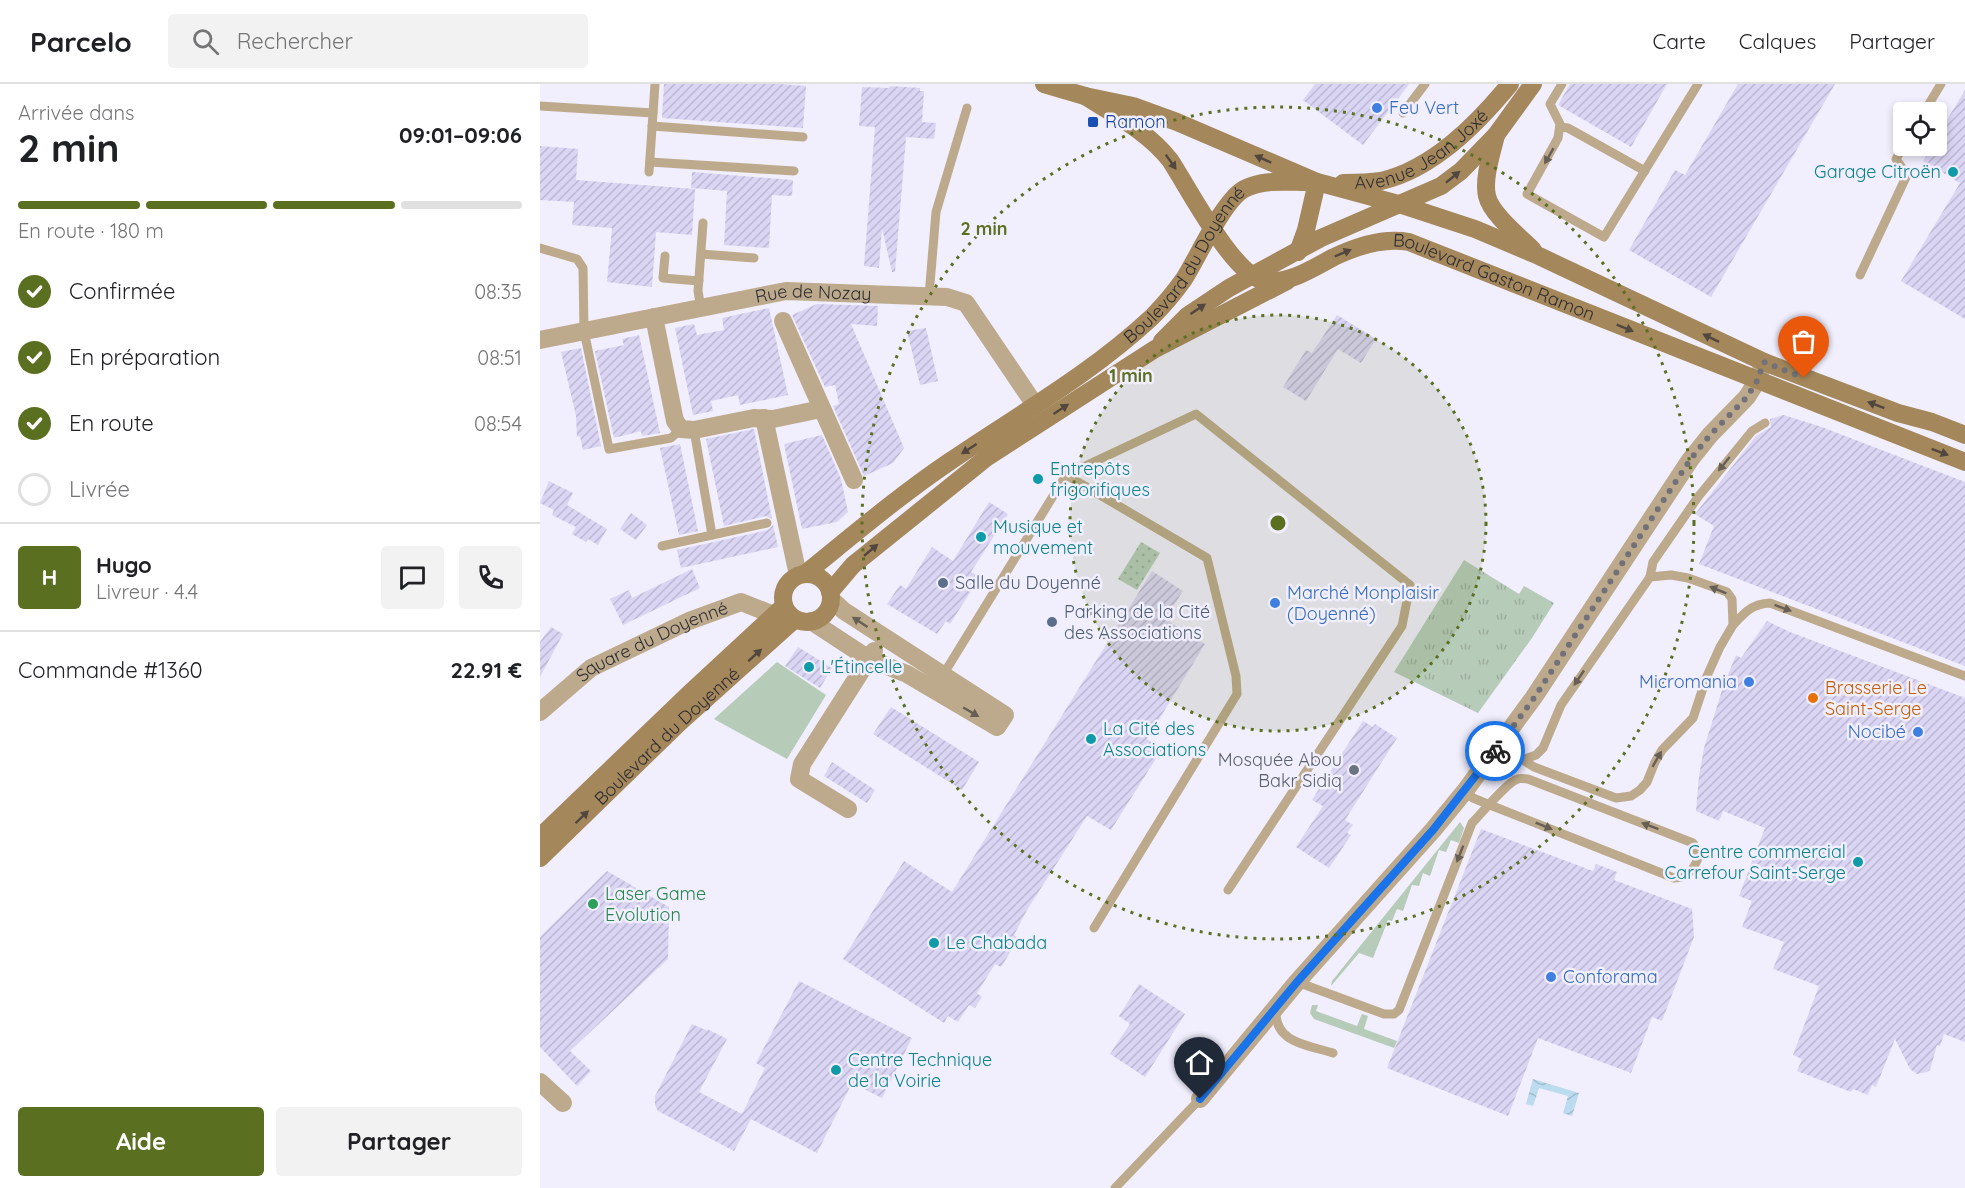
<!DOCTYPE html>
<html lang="fr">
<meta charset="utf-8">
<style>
:root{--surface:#fff;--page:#f2f2f2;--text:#202124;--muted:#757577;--line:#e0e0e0;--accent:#5a6f1f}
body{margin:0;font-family:Quicksand,sans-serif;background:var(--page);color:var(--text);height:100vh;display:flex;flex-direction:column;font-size:22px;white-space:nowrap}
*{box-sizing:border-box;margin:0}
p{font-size:20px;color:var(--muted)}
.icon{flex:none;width:33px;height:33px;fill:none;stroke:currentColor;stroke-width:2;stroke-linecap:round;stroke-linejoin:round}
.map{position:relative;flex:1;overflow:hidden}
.sheet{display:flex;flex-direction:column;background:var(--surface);width:540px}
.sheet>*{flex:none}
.fabs{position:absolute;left:1353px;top:18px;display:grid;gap:12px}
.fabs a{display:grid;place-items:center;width:54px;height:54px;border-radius:6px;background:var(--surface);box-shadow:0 3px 9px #0003;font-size:30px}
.pin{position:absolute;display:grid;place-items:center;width:51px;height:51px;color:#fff;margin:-62px -26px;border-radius:50% 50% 50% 0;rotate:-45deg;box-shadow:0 0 6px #0007}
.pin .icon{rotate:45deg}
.courier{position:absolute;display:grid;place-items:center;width:60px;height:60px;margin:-30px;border:4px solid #1a73e8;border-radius:50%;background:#fff;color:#222;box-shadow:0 2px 8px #0007}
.overview em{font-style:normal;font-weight:700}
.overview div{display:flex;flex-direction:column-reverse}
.overview{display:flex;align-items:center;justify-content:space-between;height:102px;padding:0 18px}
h1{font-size:39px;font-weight:700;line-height:45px}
.bar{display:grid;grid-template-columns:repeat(4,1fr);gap:9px 6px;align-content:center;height:72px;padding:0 18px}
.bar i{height:8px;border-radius:4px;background:var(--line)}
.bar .on{background:var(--accent)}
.bar p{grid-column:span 4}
.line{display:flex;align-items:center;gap:15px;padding:0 18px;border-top:2px solid var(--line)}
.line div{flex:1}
.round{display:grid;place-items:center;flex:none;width:63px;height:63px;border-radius:6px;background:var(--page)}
ol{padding:0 18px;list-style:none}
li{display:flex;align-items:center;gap:18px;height:66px}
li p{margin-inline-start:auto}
li .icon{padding:6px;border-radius:50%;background:var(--accent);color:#fff;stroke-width:4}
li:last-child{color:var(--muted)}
li i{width:33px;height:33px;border:3px solid var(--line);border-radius:50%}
.action{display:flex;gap:12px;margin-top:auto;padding:12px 18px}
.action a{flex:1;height:69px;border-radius:6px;background:var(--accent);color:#fff;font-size:24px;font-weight:700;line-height:69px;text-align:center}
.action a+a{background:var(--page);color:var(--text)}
header{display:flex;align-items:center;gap:36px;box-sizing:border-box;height:84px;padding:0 30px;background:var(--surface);border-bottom:2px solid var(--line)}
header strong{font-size:28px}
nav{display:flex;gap:33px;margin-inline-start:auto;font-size:21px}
.search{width:420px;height:54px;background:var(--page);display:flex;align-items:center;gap:15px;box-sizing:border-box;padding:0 21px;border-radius:6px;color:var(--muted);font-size:22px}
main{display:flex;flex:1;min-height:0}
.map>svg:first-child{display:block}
</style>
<header>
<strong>Parcelo</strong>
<div class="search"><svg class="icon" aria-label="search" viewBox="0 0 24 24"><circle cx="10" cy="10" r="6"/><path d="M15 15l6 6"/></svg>Rechercher</div>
<nav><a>Carte</a><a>Calques</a><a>Partager</a></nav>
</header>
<main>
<section class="sheet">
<div class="overview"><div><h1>2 min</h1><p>Arrivée dans</p></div><em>09:01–09:06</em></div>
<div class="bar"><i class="on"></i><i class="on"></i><i class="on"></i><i></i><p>En route · 180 m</p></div>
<ol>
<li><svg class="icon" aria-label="check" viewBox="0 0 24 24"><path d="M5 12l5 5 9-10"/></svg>Confirmée<p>08:35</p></li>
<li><svg class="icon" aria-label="check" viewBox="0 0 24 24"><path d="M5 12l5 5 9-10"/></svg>En préparation<p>08:51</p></li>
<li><svg class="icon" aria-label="check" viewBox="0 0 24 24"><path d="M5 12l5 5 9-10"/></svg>En route<p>08:54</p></li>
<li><i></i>Livrée</li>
</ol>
<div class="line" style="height:108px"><b class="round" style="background:var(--accent);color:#fff">H</b><div><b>Hugo</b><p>Livreur · 4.4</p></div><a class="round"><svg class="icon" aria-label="chat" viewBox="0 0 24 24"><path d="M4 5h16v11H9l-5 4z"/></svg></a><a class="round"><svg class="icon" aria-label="phone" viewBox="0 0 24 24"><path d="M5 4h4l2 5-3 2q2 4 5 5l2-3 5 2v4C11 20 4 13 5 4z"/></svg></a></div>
<div class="line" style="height:78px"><div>Commande #1360</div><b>22.91 €</b></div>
<div class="action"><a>Aide</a><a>Partager</a></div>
</section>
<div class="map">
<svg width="1425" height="1104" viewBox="0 0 1425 1104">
<defs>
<pattern id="park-tufts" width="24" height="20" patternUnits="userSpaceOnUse" patternTransform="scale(1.5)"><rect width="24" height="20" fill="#b6cbb8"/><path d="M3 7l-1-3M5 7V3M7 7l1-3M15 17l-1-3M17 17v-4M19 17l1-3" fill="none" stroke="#9dae9f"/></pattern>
<pattern id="garden-dots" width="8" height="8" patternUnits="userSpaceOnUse" patternTransform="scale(1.5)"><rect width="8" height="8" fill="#b6cbb8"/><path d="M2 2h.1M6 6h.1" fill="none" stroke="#9dae9f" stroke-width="1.8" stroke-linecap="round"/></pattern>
<pattern id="water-waves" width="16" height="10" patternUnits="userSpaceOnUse" patternTransform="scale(1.5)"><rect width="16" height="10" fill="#bbdbee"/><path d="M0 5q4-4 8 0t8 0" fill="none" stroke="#a1bccd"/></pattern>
<pattern id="building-hatch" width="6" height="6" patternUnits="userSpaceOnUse" patternTransform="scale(1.5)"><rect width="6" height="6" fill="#dbd5f4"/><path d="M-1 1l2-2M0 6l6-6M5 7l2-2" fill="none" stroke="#bcb7d2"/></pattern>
</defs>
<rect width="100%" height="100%" fill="#f1eefd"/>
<g fill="#b6cbb8">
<path d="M237,578l49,33 -39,64 -73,-40z"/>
<path d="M920,738l4,6 -5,15 -8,-3 -5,12 -7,-2 -9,26 -7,-3 -4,13 -7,-1 -9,26 -6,-2 -5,12 -4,-1 -15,38 -14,-5 -28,33 1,-5z"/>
<path d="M772,921h6l-2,6 41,15 5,-12 6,2 -4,13 33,12 -3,7 -80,-29 -4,-6z"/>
</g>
<path fill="url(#park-tufts)" d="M924,476l55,34 5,-8 30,17 -22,35 -54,75 -84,-41z"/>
<path fill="url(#garden-dots)" d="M601,458l19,11 -23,37 -19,-11z"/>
<path fill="url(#water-waves)" d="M993,995l46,14 -7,23 -9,-3 5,-17 -29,-8 -6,18 -7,-2z"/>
<g fill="url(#building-hatch)">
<path d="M124,0h115l27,2 -3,42 -141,-10z"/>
<path d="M775,0h94l-46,61 -60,-45z"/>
<path d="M1030,0h97l-36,63 -73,-42z"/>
<path d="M1198,0h97l-124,213 -82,-47 46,-80 10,5z"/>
<path d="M350,2l30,2v3h4l-2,31 14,1 -2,16 -28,-2 -11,135h-3l-10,-44 -3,40 -15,-2 11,-139 -16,-1 3,-39 27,1z"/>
<path d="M1425,6v229l-64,-38 59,-98 -37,-22 9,-15h4v-8z"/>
<path d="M0,62l38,3 -2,31 119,9 -3,46 -36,-3 -4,55 -45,-5 5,-54 -40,-3 2,-23 -34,-2z"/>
<path d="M152,88l101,8 -1,16 -20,-1 -3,53 -45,-3 3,-54 -36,-3z"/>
<path d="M277,220l61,2 -1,20 -26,-2 53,124 -11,15 -29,13 -31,-70 6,-2 -4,-19 -10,2 -33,-72z"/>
<path d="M229,224l19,87 -48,10 -2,-10 -27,6 2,10 -20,4 -18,-87 19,-4 3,11 27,-5 -2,-12z"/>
<path d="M797,231l39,24 -15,24 -23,-14 -32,52 -23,-14 23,-37 6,3z"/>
<path d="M386,244l12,53 -18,4 -13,-54z"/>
<path d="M99,251l21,98 -18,3 -1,-5 -27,7 -19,-87 29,-6 -2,-6z"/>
<path d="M41,264l20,98 -18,4 -3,-14 -3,1 -1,-21 -15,-64z"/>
<path d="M1243,331l36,11 146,56v184l-266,-102 15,-38 -19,-12 61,-78 15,-9 -1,-8z"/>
<path d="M214,345l18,90 -6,-3 -42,10 -18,-87z"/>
<path d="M282,351l19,44 7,33 -11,10 -35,7 -18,-85z"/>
<path d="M140,360l18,87 -19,4 -19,-87z"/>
<path d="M9,397l24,12 -6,12 40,24 -9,16 -10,-6 -2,3 -14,-8 4,-7 -24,-12 2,-5 -14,-7z"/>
<path d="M449,418l19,12 -37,58 9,5 -30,47 -4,-3 -9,13 -50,-30 13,-19 6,4 26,-42 21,14z"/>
<path d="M91,429l16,12 -11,15 -16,-11z"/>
<path d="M233,441l5,22 -97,21 -4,-18 91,-20z"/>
<path d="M152,485l8,19 -77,37 -13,-26 19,-9 3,8z"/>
<path d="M612,487l31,20 -18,28 40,25 -58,95 15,10 -51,81 -24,-14 -60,94 -13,25 5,3 -18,29 -6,-3 -18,29 5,4 -7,11 -6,-3 -11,17 -10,-6 -4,7 -101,-64 61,-98 48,31z"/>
<path d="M1227,537l23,11 175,66v344l-21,-8 -4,12 -3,-1 -7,25 -3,2 -10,2 -7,-5 -15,-30 -19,48 -4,-2 -4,10 -15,-6 -2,3 -54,-21 5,-12 -9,-4 26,-69 -46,-17 11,-27 -42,-15 10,-26 -13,-5 26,-68 -42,-17 -4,10 -23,-10 3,-35 5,-28 19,-61 13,-32 5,3z"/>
<path d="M11,543l12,7 -23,43v-35z"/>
<path d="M258,563l34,21 -12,20 -35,-22z"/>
<path d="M351,623l88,55 -17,28 -89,-56z"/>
<path d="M823,637l10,6 2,-3 22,14 -52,82 8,5 -6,8 4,2 -22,33 -33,-21 27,-41 -11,-6z"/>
<path d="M292,678l43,28 -8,13 -43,-27z"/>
<path d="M941,745l112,42 3,-7 21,8 -3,8 78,29 2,28 -32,84 -10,-4 -21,56 -93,-35 -30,78 -121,-48z"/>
<path d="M67,787l62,36 -1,52 -98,92 21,20 -14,15 -37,-39v-110z"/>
<path d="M259,897l113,57 -30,60 -30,-15 -35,70 -66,-34 -17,32 -76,-40 -3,-6v-9l37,-72 16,7 -1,-2 20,10 -28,53 43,22 23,-46 -9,-5z"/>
<path d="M599,900l46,30 -40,63 -35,-23 20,-30 -11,-8z"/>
</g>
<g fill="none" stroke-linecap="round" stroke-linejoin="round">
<g stroke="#bdaa8c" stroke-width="9">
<path d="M1022,0l-12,20 10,20 -2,14 -31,56 77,43 94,-153"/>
<path d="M0,22l113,7"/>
<path d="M1384,28l17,-28"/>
<path d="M863,29l22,-29"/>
<path d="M112,42l151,11"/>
<path d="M1020,43l8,1 77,43"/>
<path d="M110,78l144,9"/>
<path d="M109,88l6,-88"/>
<path d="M0,164l37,11 6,9 1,63 25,118 62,-11 10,-9"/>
<path d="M161,170l53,4"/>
<path d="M125,172l-2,22 36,3"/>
<path d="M1320,191l47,-100 -11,-16 8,-13"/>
<path d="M389,212l7,-84 31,-104"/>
<path d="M161,224l-3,-17 5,-68"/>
<path d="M154,346l18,105"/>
<path d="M526,391l141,83 29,118 1,18 -143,234"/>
<path d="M122,462l105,-23"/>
<path d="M1110,493l3,-15 45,-65 54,-66 13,-8"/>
<path d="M1193,541c12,-13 19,-21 37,-22l195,73"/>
<path d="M403,591l123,-200 130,-61 214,171 -8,41 -174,264"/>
<path d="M960,660c11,8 23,16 34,23l82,31 15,-2 9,-6 7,-8 8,-20 7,-12 31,-32 14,-42 13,-29 13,-22 -1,-26 -5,-7 -39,-14 -17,-3 -21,2 -89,128 -18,43 -7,7 -14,5"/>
<path d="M757,898l87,32h10l5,-4 73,-187c9,-9 36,-42 46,-44 2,-1 8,0 10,0l165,64 6,13c-5,13 -11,22 -25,22l-184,-73 -17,-7 -8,-7"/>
<path d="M736,926c-2,33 32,35 57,43"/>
<path d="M575,1104l85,-89"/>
</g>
<g stroke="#bdaa8c" stroke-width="18">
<path d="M114,233l21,104 6,8 13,1 60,-12 19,1 48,-10"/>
<path d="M243,237l71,159"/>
<path id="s1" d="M0,256l246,-49 161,6 19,6 69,102"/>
<path d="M224,334l34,157"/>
<path d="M271,537l58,38 38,15 90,53 8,-12 -161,-104 -13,-12"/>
<path id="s2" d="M0,628l51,-44 98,-47 52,-19 33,13"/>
<path d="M308,725l-49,-30 3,-15 72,-113"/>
<path d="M0,998l23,21"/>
<path d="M660,1015l97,-117 136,-152 32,-39 69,-94 156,-237 20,-25 37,-38 10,-16 7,-19"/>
</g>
<g stroke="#a4875b" stroke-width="18">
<path d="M504,0l41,12 48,10 44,16 140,60 85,23 73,24 64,27 225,106 134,51 34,9 33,13"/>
<path id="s3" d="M545,12c31,20 62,35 85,64 18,27 64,117 95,121 25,3 48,-13 69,-24 23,-11 49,-20 75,-15l556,220"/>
<path d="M956,51c-4,18 -13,43 -9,61 4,18 33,41 46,54"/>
<path id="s4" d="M803,99c13,0 25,0 38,-2 52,-12 96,-57 129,-97"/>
<path d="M758,168l8,-22 11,-48"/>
<path d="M622,257l25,-25 42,-28 92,-50 120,-52 20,-15 35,-36 37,-51"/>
<path id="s5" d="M266,489c47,-38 93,-77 143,-111 69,-47 142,-88 203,-145 12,-12 22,-24 32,-38 14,-22 39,-78 60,-90 20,-10 41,-7 63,-7"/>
<circle cx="267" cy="514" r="24"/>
<path d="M290,508l23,-27 133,-107 169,-109 132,-68"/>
<path d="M0,753l150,-144 94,-87"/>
<path id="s6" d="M0,774l140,-136 115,-103"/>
</g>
</g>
<defs><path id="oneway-solid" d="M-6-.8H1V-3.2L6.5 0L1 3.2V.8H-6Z" transform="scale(1.5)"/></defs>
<g fill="#675e56">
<use href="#oneway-solid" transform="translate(1009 72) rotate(120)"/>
<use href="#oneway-solid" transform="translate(1184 380) rotate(129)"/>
<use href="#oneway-solid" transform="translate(1178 506) rotate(-158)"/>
<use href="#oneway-solid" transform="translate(1243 524) rotate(20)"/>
<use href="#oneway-solid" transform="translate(320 538) rotate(-147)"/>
<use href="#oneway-solid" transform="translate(1039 594) rotate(124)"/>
<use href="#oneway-solid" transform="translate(431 628) rotate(30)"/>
<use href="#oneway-solid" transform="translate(1117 675) rotate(-60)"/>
<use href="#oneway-solid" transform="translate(1004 742) rotate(22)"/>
<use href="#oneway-solid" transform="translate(1110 742) rotate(-159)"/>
<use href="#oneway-solid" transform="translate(920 770) rotate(111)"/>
</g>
<g fill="#51473e">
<use href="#oneway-solid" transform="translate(723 75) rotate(-156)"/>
<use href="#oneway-solid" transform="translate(631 78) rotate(55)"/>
<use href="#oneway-solid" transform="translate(913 93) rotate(-39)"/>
<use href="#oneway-solid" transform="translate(803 169) rotate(-23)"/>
<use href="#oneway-solid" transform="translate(658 225) rotate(-34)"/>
<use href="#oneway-solid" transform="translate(1085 244) rotate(22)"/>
<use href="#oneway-solid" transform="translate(1171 254) rotate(-154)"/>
<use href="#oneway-solid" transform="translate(1336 321) rotate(-159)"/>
<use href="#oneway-solid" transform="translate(521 325) rotate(-33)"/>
<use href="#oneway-solid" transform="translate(429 365) rotate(147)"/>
<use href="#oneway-solid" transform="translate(1400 368) rotate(21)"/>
<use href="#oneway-solid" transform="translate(331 466) rotate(-40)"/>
<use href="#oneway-solid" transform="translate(215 571) rotate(-42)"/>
<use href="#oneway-solid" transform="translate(42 733) rotate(-44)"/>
</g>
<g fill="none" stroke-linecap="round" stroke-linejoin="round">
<path stroke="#727079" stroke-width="6" stroke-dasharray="0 10.8" d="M955,667l39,-53 156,-238 20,-25 37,-38 10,-16 7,-19 40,16"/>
<path stroke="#1a73e8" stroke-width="8" d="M660,1015l97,-117 136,-152 62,-79"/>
</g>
<circle cx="738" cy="439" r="208" fill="#5a6f1f" fill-opacity=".12"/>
<g fill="none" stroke="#5a6f1f" stroke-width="3" stroke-dasharray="3 6">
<circle cx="738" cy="439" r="208"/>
<circle cx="738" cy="439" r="416"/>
</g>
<g fill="#3f7fe0" stroke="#f1eefd" stroke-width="2">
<circle cx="837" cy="24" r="6"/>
<circle cx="735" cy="519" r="6"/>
<circle cx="1209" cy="598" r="6"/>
<circle cx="1378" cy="648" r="6"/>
<circle cx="1011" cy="893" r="6"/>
</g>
<rect fill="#1a4fb4" stroke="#f1eefd" stroke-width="2" x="547" y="32" width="12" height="12" rx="3"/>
<g fill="#0f9aa8" stroke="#f1eefd" stroke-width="2">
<circle cx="1413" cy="88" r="6"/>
<circle cx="498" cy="395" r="6"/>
<circle cx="441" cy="453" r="6"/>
<circle cx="269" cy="583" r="6"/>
<circle cx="551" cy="655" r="6"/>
<circle cx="1318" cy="778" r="6"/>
<circle cx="394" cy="859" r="6"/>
<circle cx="296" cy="986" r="6"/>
</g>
<g fill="#5c6f8a" stroke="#f1eefd" stroke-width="2">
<circle cx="403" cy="499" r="6"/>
<circle cx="512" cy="538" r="6"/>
</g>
<circle fill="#e8710a" stroke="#f1eefd" stroke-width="2" cx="1273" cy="614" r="6"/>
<circle fill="#6b7280" stroke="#f1eefd" stroke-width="2" cx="814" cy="686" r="6"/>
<circle fill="#2e9e5b" stroke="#f1eefd" stroke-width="2" cx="53" cy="820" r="6"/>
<g text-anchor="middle" stroke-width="5" stroke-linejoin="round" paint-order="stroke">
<g font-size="18" fill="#366cbe" stroke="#f1eefd" text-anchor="start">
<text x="849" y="30">Feu Vert</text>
<text x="747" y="515">Marché Monplaisir<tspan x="747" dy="21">(Doyenné)</tspan></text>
<text x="1197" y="604" text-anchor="end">Micromania</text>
<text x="1366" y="654" text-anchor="end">Nocibé</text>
<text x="1023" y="899">Conforama</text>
</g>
<g font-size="18" fill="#164399" stroke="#f1eefd" text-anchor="start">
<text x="565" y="44">Ramon</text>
</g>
<g font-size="18" fill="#2d2c32" stroke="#f1eefd">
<text dy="6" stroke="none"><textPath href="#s4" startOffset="88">Avenue Jean Joxé</textPath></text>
<text dy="6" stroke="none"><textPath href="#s5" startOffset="492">Boulevard du Doyenné</textPath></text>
<text dy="6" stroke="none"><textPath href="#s3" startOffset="507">Boulevard Gaston Ramon</textPath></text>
<text dy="6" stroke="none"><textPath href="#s1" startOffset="278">Rue de Nozay</textPath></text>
<text dy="6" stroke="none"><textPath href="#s2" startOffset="134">Square du Doyenné</textPath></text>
<text dy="6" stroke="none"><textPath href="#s6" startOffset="176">Boulevard du Doyenné</textPath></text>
</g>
<g font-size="18" fill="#0d838f" stroke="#f1eefd" text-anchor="start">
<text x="1401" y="94" text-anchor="end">Garage Citroën</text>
<text x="510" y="391">Entrepôts<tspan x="510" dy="21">frigorifiques</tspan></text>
<text x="453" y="449">Musique et<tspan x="453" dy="21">mouvement</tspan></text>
<text x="281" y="589">L'Étincelle</text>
<text x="563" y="651">La Cité des<tspan x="563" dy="21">Associations</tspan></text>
<text x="1306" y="774" text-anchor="end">Centre commercial<tspan x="1306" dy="21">Carrefour Saint-Serge</tspan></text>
<text x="406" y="865">Le Chabada</text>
<text x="308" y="982">Centre Technique<tspan x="308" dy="21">de la Voirie</tspan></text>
</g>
<g font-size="18" fill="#4e5e75" stroke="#f1eefd" text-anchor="start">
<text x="415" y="505">Salle du Doyenné</text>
<text x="524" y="534">Parking de la Cité<tspan x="524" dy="21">des Associations</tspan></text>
</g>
<g font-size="18" fill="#c56008" stroke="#f1eefd" text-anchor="start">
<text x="1285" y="610">Brasserie Le<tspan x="1285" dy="21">Saint-Serge</tspan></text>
</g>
<g font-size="18" fill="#5b616d" stroke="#f1eefd" text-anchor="end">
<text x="802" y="682">Mosquée Abou<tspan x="802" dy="21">Bakr Sidiq</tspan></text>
</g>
<g font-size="18" fill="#27864d" stroke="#f1eefd" text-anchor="start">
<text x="65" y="816">Laser Game<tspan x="65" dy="21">Evolution</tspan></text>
</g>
</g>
<circle cx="738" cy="439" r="9" fill="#5a6f1f" stroke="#f1eefd" stroke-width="3"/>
<g font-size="18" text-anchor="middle" font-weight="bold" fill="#5a6f1f" stroke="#f1eefd" stroke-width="5" stroke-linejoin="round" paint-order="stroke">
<text x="444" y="151">2 min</text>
<text x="591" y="298">1 min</text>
</g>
</svg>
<div class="fabs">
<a><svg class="icon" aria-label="locate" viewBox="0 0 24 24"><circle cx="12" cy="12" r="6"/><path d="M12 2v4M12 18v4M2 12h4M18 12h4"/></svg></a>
</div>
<div class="pin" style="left:1264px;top:294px;background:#ea580c"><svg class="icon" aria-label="bag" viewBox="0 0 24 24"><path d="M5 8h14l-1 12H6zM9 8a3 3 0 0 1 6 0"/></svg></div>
<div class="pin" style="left:660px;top:1015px;background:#1f2937"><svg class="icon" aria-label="home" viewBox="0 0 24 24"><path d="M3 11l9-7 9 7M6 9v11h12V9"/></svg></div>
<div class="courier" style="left:955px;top:667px"><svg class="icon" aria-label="bike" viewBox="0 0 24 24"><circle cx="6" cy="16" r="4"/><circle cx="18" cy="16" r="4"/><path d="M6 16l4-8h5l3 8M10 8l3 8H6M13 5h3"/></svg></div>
</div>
</main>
